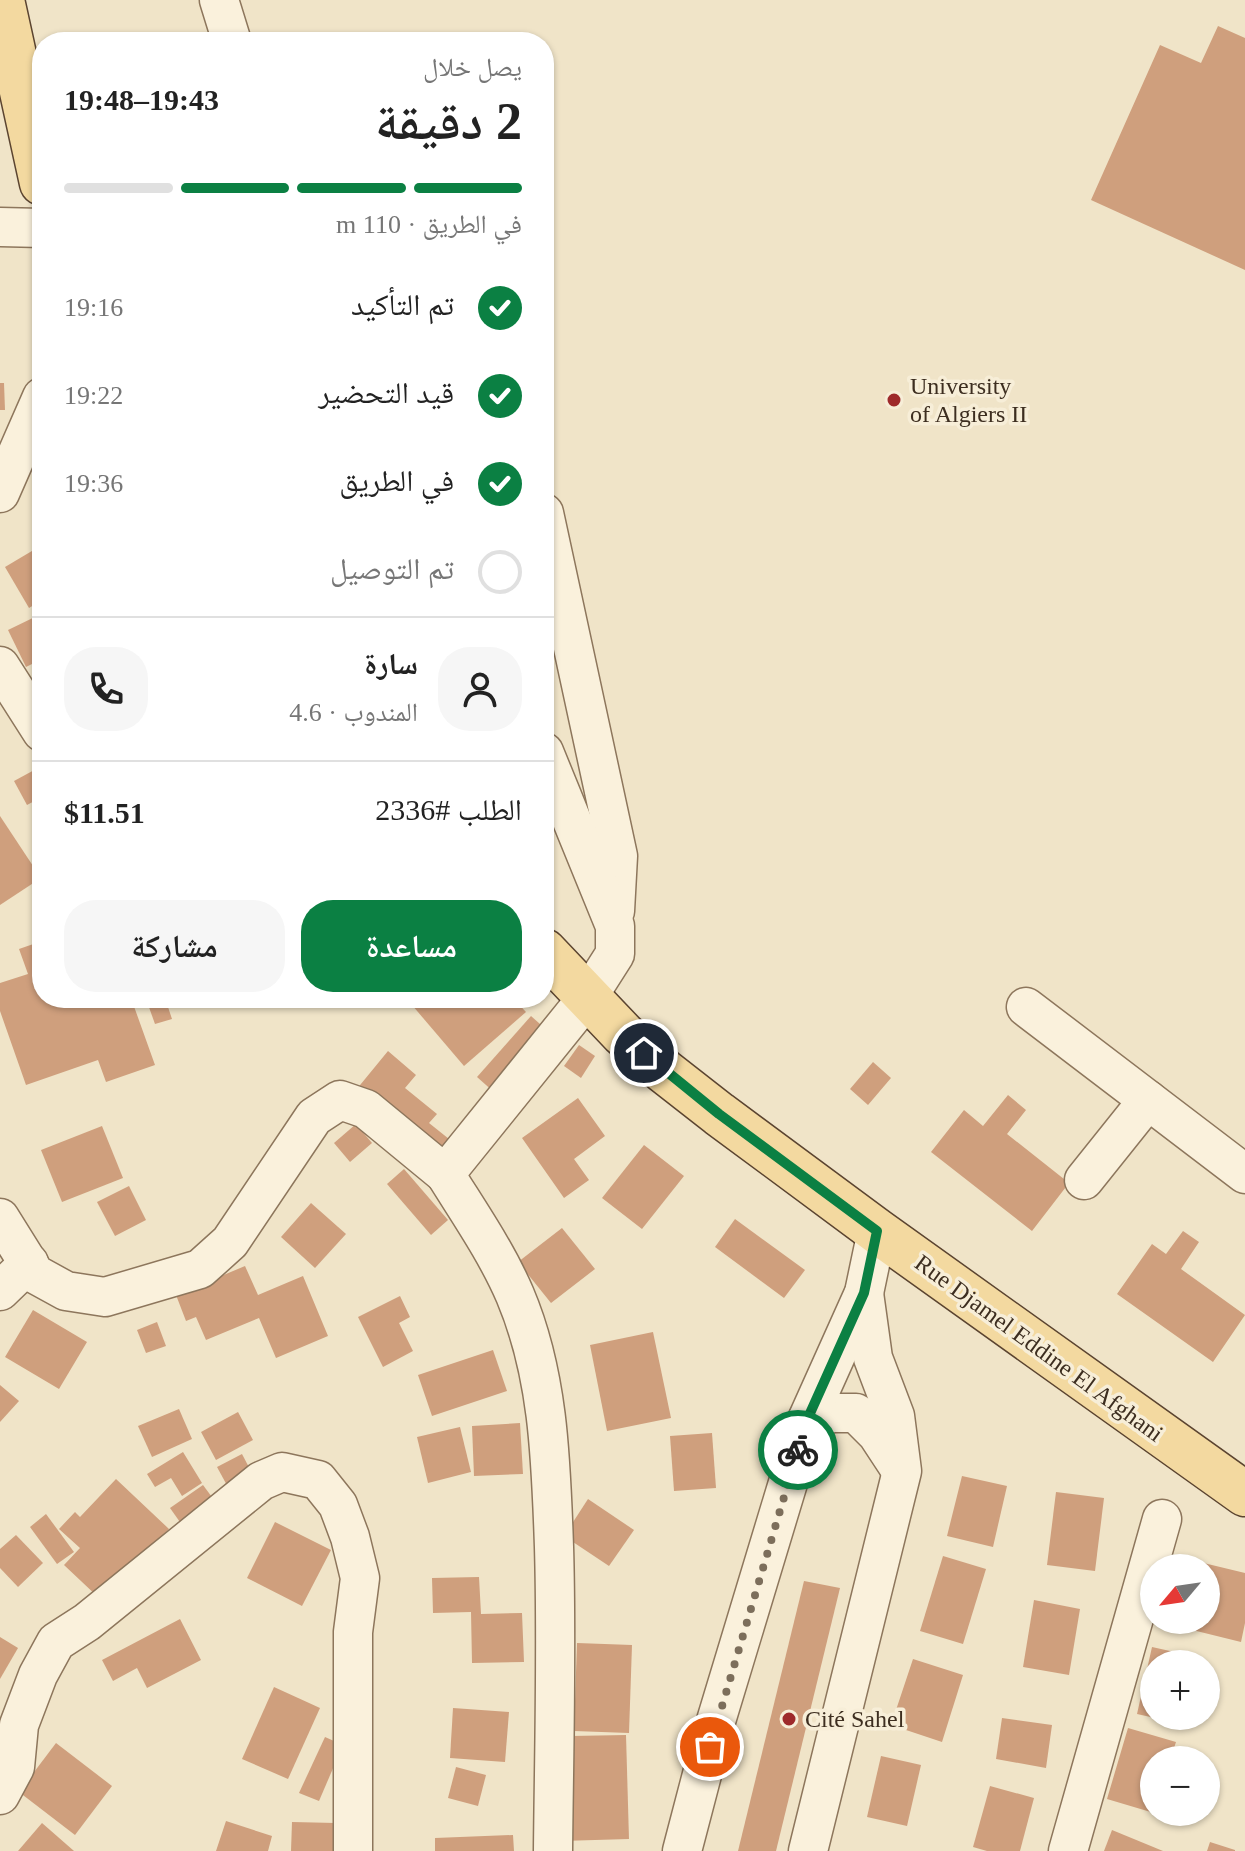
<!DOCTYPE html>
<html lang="ar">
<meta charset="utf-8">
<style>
:root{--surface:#fff;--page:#f6f6f6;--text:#222;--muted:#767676;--line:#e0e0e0;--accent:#0b8043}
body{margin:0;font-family:"Times New Roman","Noto Naskh Arabic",serif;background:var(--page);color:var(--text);direction:rtl;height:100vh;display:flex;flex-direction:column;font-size:30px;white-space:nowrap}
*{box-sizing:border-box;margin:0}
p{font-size:26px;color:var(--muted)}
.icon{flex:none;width:44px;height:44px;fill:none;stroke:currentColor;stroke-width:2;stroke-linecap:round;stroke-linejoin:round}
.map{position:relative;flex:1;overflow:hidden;direction:ltr}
.drawer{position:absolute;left:32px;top:32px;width:522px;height:976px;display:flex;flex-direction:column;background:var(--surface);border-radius:32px;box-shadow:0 2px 6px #0004;direction:rtl}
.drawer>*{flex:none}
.needle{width:52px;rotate:241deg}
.controls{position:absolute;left:1140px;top:1554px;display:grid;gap:16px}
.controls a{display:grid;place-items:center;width:80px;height:80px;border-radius:50%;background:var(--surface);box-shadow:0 2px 6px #0004;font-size:40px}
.pin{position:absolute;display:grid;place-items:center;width:68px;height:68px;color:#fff;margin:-34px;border:4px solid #fff;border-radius:50%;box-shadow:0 2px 8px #0007}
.courier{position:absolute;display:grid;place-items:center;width:80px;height:80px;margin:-40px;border:6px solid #0b8043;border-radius:50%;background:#fff;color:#222;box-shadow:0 2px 10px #0007}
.headline em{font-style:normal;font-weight:600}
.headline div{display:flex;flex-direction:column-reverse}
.headline{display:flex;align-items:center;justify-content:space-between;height:136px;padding:0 32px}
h1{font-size:52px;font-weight:600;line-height:60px}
.bar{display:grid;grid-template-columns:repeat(4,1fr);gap:12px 8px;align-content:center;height:96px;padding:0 32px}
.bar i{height:10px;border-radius:6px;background:var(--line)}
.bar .on{background:var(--accent)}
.bar p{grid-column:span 4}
.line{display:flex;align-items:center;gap:20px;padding:0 32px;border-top:2px solid var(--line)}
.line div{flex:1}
.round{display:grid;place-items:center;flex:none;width:84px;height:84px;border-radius:32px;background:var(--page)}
ol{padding:0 32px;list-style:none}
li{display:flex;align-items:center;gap:24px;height:88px}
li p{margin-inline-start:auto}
li .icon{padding:8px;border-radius:50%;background:var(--accent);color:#fff;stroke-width:4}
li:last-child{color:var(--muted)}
li i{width:44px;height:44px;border:4px solid var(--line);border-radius:50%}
.button{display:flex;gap:16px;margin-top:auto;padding:16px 32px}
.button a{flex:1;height:92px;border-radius:32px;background:var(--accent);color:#fff;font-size:32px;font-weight:600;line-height:92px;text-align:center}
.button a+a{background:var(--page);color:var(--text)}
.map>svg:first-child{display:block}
</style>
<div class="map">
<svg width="1245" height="1851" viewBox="0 0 1245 1851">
<rect width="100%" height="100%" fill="#f0e4c8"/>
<g fill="#cf9f7d">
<path d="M1218,26l27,12v232l-154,-70 69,-155 41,18z"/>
<path d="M0,383h4l1,27h-5z"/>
<path d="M42,545v55l-13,8 -24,-41z"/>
<path d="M41,614l1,45 -16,8 -18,-37z"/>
<path d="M38,768l4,7v22l-15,8 -13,-24z"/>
<path d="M0,816l41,62 -41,27z"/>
<path d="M42,941v57h89l24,67 -49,17 -8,-22 -72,25 -26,-74v-28l28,-9 -9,-25z"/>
<path d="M165,998l7,21 -17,5 -9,-25z"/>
<path d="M406,998h107l13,14 -62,54z"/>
<path d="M531,1016l18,16 -54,61 -18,-16z"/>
<path d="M579,1045l16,11 -14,22 -17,-12z"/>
<path d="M388,1051l28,24 -11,13 32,26 -8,9 20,16 -14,16 -79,-65z"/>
<path d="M873,1062l18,16 -23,27 -18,-16z"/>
<path d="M1008,1095l18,15 -19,24 62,49 -37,48 -101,-79 33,-42 19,16z"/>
<path d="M578,1098l27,38 -31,23 15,21 -25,18 -42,-60z"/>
<path d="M356,1124l16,19 -22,19 -16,-19z"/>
<path d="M102,1126l21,52 -61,24 -21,-52z"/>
<path d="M644,1145l40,31 -42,53 -40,-31z"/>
<path d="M404,1169l44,51 -17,15 -44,-51z"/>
<path d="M129,1186l17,34 -31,16 -18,-34z"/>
<path d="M311,1203l35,31 -31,34 -34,-31z"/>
<path d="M735,1219l70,51 -21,28 -69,-51z"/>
<path d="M562,1228l33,41 -44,34 -33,-41z"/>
<path d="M1183,1231l16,11 -18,27 64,46 -32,47 -96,-68 35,-50 14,10z"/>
<path d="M245,1266l13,29 45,-19 25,60 -52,22 -17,-40 -53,22 -10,-23 -10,4 -10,-26z"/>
<path d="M400,1296l10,21 -11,6 14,28 -30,16 -25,-50z"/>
<path d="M33,1310l54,32 -28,47 -54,-32z"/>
<path d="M157,1322l9,24 -20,7 -9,-23z"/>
<path d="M653,1332l18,86 -64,13 -17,-86z"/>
<path d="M493,1350l14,41 -75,25 -14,-41z"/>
<path d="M0,1385l19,16 -19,21z"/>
<path d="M179,1409l13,30 -40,18 -14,-31z"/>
<path d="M238,1412l15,28 -37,20 -15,-28z"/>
<path d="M520,1423l3,51 -49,2 -2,-50z"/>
<path d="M460,1427l11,45 -43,11 -11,-46z"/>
<path d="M712,1433l4,55 -42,3 -4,-55z"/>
<path d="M183,1452l19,31 -20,13 -11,-18 -16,9 -8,-13z"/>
<path d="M242,1454l11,21 -24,14 -12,-22z"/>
<path d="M962,1476l45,10 -14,61 -46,-11z"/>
<path d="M116,1479l53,50 -70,69 -35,-33 16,-17 -21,-19 16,-17 5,5z"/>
<path d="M203,1485l17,23 -33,24 -17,-24z"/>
<path d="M1056,1492l48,6 -9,73 -48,-6z"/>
<path d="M588,1499l46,31 -25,36 -45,-30z"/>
<path d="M46,1514l28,38 -17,12 -27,-37z"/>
<path d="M275,1522l56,28 -29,56 -55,-28z"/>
<path d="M16,1535l27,28 -25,24 -18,-19v-19z"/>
<path d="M1158,1552l87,21v50l-4,19 -85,-21 50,-1v-52h-52z"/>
<path d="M943,1556l43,13 -23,75 -43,-13z"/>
<path d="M479,1577l2,37 41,-1 2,49 -52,1 -1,-51 -38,1 -1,-35z"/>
<path d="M804,1581l36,7 -64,263h-38z"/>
<path d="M1034,1600l46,9 -11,66 -46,-8z"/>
<path d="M180,1619l21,41 -54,28 -10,-20 -24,13 -11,-21z"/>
<path d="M0,1637l18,11 -18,31z"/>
<path d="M577,1643l55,2 -3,88 -55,-2z"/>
<path d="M1152,1647l45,10 -2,7h-41v52h29l-1,8 -45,-10z"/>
<path d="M913,1659l50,16 -21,67 -51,-17z"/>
<path d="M274,1687l46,21 -32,71 -46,-20z"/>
<path d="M453,1708l56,4 -4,50 -55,-4z"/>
<path d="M1002,1718l50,7 -6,43 -50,-9z"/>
<path d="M1128,1728l48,14 -6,18h-16v53l-47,-14z"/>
<path d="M626,1735l3,104 -68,2 10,-105z"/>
<path d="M325,1737l18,8 -24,56 -20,-8z"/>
<path d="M56,1743l56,43 -37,49 -56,-43z"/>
<path d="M881,1756l40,9 -14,61 -40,-9z"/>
<path d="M456,1767l30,8 -8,31 -30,-8z"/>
<path d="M990,1786l44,12 -14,53h-33l-14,-4z"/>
<path d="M226,1821l46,15 -4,15h-52z"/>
<path d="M292,1822l44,1 -1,28h-44z"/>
<path d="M42,1823l32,28h-56z"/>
<path d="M1112,1830l51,21h-59z"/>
<path d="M513,1835l1,16h-79v-13z"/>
<path d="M1210,1842l25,8v1h-28z"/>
</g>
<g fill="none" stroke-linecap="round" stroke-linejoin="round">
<defs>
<g id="minor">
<path d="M219,0l13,42"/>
<path d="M0,227l42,1"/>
<path d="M0,493l42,-96"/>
<path d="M544,513l74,343 -3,55"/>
<path d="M0,666l42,66"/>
<path d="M1026,1007l219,167"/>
<path d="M445,1174c25,40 52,79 70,121 34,80 36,167 39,252 3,101 0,203 -1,304"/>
<path d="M1084,1180l64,-80"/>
<path d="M0,1218l35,56 31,17 39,6 95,-28 30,-27 84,-125 26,-17 26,9 79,65 142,-176 28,-44v-28l-71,-174"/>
<path d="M0,1291l29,-28"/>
<path d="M807,1420l26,-7h23l21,21 23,35"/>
<path d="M0,1795l15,-28 4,-42 19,-50 18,-33 31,-20 174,-141 21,-9 36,8 20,25 12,32 10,41 -7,54v219"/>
<path d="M682,1851l34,-130 91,-301 57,-127 13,-62"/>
<path d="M808,1851l94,-380 -7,-55 -22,-58 -9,-65"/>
<path d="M1068,1851l94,-332"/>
</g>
<g id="major">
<path d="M2,0l40,183"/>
<path d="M544,951l79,83 41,37 55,43 158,117 368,263"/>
</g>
</defs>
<use href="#minor" stroke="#8d765c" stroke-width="41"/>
<use href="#major" stroke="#5b4430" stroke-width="47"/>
<use href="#minor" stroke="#faf1dc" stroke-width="38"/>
<use href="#major" stroke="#f3d9a0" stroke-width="44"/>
</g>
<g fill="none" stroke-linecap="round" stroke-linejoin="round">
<path stroke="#7c6e5b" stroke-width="8" stroke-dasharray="0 14.4" d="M710,1747l88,-297"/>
<path stroke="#0b8043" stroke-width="10" d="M644,1053l75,61 158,117 -13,62 -57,127 -9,30"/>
</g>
<g fill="#9e2a2b" stroke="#f7eed8" stroke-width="3">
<circle cx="894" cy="400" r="8"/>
<circle cx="789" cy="1719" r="8"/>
</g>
<g text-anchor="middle" stroke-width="7" stroke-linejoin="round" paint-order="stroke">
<g font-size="24" fill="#3d2e20" stroke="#f7eed8" text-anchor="start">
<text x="910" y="394">University<tspan x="910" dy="28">of Algiers II</tspan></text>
<text x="805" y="1727">Cité Sahel</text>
</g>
<g font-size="24" fill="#3d2e20" stroke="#f7eed8">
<text transform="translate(1039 1348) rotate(36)" y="8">Rue Djamel Eddine El Afghani</text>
</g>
</g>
</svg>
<div class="controls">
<a><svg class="needle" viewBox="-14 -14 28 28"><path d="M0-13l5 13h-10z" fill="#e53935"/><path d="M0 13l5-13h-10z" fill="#767676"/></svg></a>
<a>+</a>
<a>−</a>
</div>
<div class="pin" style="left:710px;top:1747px;background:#ea580c"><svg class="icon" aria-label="bag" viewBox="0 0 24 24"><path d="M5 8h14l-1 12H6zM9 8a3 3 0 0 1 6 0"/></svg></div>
<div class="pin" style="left:644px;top:1053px;background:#1f2937"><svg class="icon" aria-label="home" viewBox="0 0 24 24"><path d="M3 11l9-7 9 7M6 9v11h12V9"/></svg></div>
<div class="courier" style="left:798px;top:1450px"><svg class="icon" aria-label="bike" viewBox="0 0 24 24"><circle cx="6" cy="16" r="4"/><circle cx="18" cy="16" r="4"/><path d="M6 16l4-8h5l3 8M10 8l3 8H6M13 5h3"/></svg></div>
<section class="drawer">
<div class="headline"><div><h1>2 دقيقة</h1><p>يصل خلال</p></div><em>19:43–19:48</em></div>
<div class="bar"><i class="on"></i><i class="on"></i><i class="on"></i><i></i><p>في الطريق · 110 m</p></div>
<ol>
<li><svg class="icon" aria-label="check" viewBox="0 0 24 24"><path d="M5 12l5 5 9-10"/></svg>تم التأكيد<p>19:16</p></li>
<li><svg class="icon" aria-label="check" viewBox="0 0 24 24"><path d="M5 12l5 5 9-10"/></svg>قيد التحضير<p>19:22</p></li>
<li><svg class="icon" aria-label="check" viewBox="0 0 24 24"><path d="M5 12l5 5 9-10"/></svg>في الطريق<p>19:36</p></li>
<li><i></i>تم التوصيل</li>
</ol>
<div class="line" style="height:144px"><a class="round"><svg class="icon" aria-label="person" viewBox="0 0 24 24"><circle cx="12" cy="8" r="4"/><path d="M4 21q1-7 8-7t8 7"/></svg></a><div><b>سارة</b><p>المندوب · 4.6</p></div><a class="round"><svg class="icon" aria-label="phone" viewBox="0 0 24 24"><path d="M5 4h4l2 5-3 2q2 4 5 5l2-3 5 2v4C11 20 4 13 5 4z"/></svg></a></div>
<div class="line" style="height:104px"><div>الطلب #2336</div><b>$11.51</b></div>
<div class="button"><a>مساعدة</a><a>مشاركة</a></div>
</section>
</div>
